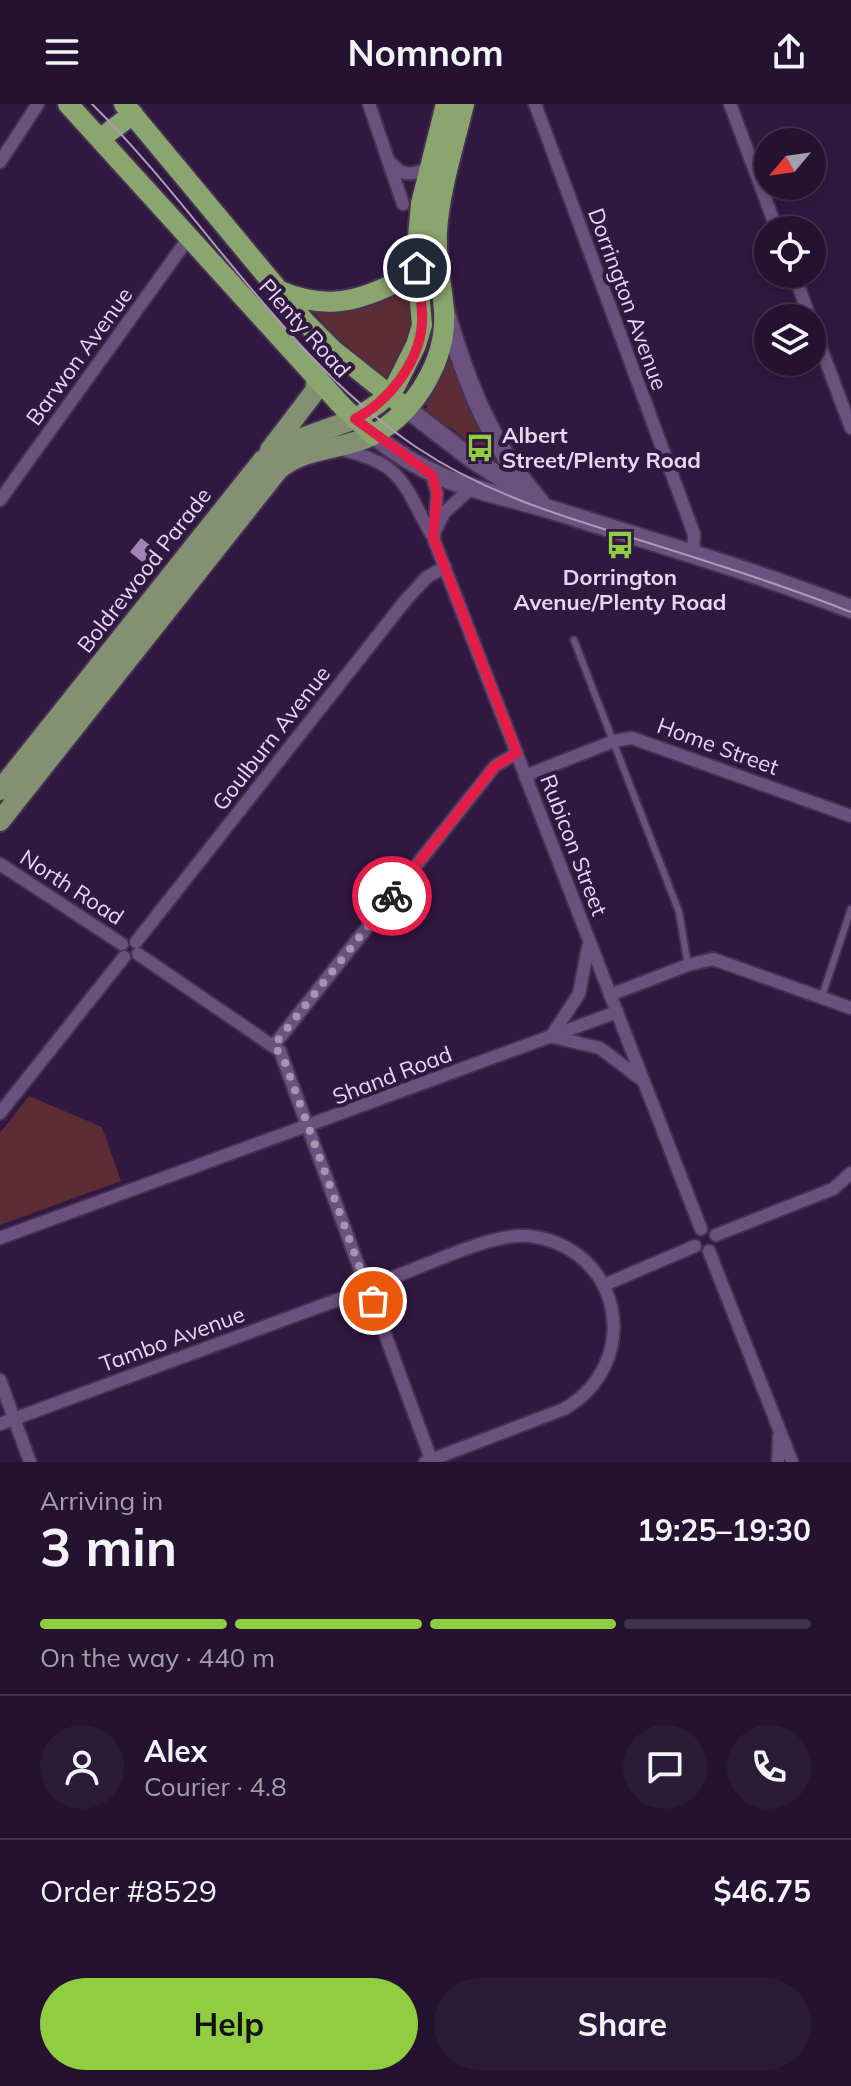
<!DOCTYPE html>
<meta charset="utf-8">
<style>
:root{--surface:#241230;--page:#2c1b38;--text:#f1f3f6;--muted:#a39eab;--line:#41324c;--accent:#90cd41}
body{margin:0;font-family:Mulish,sans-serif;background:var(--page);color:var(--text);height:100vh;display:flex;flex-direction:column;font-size:30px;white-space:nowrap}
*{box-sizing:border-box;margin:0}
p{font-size:26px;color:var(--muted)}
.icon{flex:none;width:44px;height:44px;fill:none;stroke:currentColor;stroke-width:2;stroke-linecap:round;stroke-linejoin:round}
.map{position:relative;height:1358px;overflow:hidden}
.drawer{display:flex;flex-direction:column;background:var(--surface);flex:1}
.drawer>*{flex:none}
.needle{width:52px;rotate:241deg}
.buttons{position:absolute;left:754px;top:24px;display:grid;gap:16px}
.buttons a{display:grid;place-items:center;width:72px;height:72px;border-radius:50%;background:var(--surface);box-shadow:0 4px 12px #0003,0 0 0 2px var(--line);font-size:40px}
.pin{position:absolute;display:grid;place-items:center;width:68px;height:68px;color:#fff;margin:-34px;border:4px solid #fff;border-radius:50%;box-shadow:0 2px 8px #0007}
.courier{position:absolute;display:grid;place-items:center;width:80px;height:80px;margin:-40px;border:6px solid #e11d48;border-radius:50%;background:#fff;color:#222;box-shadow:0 2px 10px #0007}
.overview em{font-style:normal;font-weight:700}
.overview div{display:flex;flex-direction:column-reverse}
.overview{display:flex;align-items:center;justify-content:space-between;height:136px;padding:0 40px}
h1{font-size:52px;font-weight:700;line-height:60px}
.bar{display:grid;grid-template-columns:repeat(4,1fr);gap:12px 8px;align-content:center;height:96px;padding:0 40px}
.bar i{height:10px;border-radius:6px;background:var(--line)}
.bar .current{background:var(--accent)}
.bar p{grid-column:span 4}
.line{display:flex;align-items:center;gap:20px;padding:0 40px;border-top:2px solid var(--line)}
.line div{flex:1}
.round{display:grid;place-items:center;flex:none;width:84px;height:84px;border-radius:42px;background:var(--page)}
.cta{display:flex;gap:16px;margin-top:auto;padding:16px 40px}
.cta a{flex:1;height:92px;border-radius:48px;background:var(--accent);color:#111;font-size:32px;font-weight:700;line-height:92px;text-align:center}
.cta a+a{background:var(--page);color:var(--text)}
header{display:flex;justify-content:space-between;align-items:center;height:104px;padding:0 40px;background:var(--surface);font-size:36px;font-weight:700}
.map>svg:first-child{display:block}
</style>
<header><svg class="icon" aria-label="menu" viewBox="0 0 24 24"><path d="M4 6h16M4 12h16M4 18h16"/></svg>Nomnom<svg class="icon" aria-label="share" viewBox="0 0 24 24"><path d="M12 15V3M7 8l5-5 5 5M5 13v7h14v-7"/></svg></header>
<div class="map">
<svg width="851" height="1358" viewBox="0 0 851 1358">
<rect width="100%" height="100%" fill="#301840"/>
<g fill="#5d2d36">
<path d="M413,179c1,37 -3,66 -26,96l-52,-41 -26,-32c48,12 62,-1 104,-23z"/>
<path d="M450,246l55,119 -3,2 -49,-42 -29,-17 4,-6 -5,-3z"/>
<path d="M29,992l73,31 19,54 -121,44v-92z"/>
</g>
<path fill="#a183b8" d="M141,434l15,12 -9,16 -17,-14z"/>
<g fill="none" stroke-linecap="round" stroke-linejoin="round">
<defs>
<g id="service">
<path d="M574,536l105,272 9,53"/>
<path d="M822,892l29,-87"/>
</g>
<g id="minor">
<path d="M369,0l34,100"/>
<path d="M535,0l159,430 -1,21"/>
<path d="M730,0l47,126"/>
<path d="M0,58l38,-58"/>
<path d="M392,60c11,14 24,10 38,3"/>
<path d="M794,170l16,44"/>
<path d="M812,220l39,104"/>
<path d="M338,345c65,14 64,33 93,85"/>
<path d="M432,371l5,18 -3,47 267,689"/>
<path d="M0,396l190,-264"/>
<path d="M436,425l8,-16 25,-23"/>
<path d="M525,672l89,-35 18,-3 219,78"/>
<path d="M0,760l122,80"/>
<path d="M136,838l269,-341 22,-24 18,-10"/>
<path d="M138,850l142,97 83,227"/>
<path d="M610,891l78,-30 25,-6 138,49"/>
<path d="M552,931l27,-41 9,-47"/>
<path d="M553,933l47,11 42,32"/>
<path d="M274,941l221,-279 22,-13"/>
<path d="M0,1009l124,-156"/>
<path d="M716,1131l117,-46 18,-16"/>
<path d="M0,1134l617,-226"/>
<path d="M709,1147l83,211"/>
<path d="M377,1179c39,-12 113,-51 151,-47 94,10 117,126 36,173l-139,53"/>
<path d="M604,1181l91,-39"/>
<path d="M371,1192l61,166"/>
<path d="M0,1276l30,82"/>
<path d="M0,1320l359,-132"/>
<path d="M778,1358l1,-25"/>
</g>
<g id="secondary">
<path d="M446,209c21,71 44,132 94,189"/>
<path d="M406,304l66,51 52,33"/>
<path d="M373,331c70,55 110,53 189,78 97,31 195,59 289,96"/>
</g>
<g id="primary">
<path d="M270,346l45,-59 2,-14"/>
<path d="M0,686l263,-330 25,-17 67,-24"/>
<path d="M0,717l278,-351c28,-24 64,-19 95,-35"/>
</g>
<g id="trunk">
<path d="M68,0l276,304 29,27c43,-24 74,-75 71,-124 -2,-27 -9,-52 -7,-80 3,-43 17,-85 27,-127"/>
<path d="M124,0l181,218 28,28 73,58"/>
<path d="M101,34l32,-24"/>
<path d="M280,187c41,17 71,13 111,-6 13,-6 22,-11 25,-26"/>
<path d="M355,315l24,-16 17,-18 20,-40 6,-20 -6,-66 5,-55 25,-100"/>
</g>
</defs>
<use href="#service" stroke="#453152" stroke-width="10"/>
<use href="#minor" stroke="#453152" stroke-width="16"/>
<use href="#secondary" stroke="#453152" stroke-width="22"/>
<use href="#primary" stroke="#453152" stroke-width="24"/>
<use href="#trunk" stroke="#453152" stroke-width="24"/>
<use href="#service" stroke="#6b527e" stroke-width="6"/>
<use href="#minor" stroke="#6b527e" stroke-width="12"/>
<use href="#secondary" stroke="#6b527e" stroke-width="18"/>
<use href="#primary" stroke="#839072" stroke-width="20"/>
<use href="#trunk" stroke="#8ba56e" stroke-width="20"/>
<path stroke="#ac9bba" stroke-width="2" d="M92,0c111,110 193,254 324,343 67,45 141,68 217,91 73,23 147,46 218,74"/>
</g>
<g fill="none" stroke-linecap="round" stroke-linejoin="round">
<path stroke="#a694b3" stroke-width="8" stroke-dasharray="0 14.4" d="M373,1197l-15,-12 4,-15 -78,-214 -10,-15 118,-149"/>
<path stroke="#e11d48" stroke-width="10" d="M392,792l103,-130 22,-13 -84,-216 4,-44 -5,-18 -77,-56c33,-17 64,-56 67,-95 1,-18 -3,-38 -5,-56"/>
</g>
<defs>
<symbol id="bus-bare" viewBox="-9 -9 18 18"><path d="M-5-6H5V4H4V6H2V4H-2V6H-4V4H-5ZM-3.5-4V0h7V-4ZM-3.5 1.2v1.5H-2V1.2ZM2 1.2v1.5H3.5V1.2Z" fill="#90cd41" stroke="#301840" stroke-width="2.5" paint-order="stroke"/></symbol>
</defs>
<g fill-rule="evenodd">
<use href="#bus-bare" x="460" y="324" width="40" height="40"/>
<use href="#bus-bare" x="600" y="421" width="40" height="40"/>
</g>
<g text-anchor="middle" stroke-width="8" stroke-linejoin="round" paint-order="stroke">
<g font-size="22" fill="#e5d7f1" stroke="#301840">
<text transform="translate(628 195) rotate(70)" y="8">Dorrington Avenue</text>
<text transform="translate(305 224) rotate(48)" y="8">Plenty Road</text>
<text transform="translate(79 252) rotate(-54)" y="8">Barwon Avenue</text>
<text transform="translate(144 466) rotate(-52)" y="8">Boldrewood Parade</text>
<text transform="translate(271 634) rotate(-52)" y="8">Goulburn Avenue</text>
<text transform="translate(718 642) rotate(20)" y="8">Home Street</text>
<text transform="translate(574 741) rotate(69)" y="8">Rubicon Street</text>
<text transform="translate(72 783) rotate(33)" y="8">North Road</text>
<text transform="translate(392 971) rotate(-21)" y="8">Shand Road</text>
<text transform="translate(172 1235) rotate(-20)" y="8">Tambo Avenue</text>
</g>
<g font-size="22" font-weight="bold" fill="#e5d7f1" stroke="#301840" text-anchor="start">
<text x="502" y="339">Albert<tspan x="502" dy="25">Street/Plenty Road</tspan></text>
<text x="620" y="481" text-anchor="middle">Dorrington<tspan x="620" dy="25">Avenue/Plenty Road</tspan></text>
</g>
</g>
</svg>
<div class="buttons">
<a><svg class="needle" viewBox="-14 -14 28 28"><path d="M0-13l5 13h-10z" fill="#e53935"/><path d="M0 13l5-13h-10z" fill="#a39eab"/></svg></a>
<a><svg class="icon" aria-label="locate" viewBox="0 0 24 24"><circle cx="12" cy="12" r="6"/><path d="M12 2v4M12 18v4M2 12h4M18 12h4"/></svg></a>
<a><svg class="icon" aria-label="layers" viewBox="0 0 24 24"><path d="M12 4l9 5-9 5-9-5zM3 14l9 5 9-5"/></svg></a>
</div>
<div class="pin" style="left:373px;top:1197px;background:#ea580c"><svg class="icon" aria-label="bag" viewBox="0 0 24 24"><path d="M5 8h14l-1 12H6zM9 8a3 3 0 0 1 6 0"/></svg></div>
<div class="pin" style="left:417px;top:164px;background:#1f2937"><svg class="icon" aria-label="home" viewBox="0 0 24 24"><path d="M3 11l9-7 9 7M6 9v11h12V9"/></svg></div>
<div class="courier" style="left:392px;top:792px"><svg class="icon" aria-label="bike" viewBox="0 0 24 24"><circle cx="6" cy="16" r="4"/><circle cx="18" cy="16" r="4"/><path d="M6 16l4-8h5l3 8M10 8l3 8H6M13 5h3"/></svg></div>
</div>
<section class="drawer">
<div class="overview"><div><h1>3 min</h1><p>Arriving in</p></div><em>19:25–19:30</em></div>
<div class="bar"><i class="current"></i><i class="current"></i><i class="current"></i><i></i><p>On the way · 440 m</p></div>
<div class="line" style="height:144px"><a class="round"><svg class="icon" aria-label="person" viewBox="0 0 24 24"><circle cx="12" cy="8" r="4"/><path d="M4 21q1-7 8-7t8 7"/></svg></a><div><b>Alex</b><p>Courier · 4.8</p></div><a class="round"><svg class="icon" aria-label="chat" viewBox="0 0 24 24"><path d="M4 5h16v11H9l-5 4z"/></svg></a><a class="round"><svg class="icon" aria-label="phone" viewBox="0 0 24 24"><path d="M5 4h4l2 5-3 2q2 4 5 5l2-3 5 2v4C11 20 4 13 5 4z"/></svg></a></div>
<div class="line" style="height:104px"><div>Order #8529</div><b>$46.75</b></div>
<div class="cta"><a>Help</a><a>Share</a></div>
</section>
